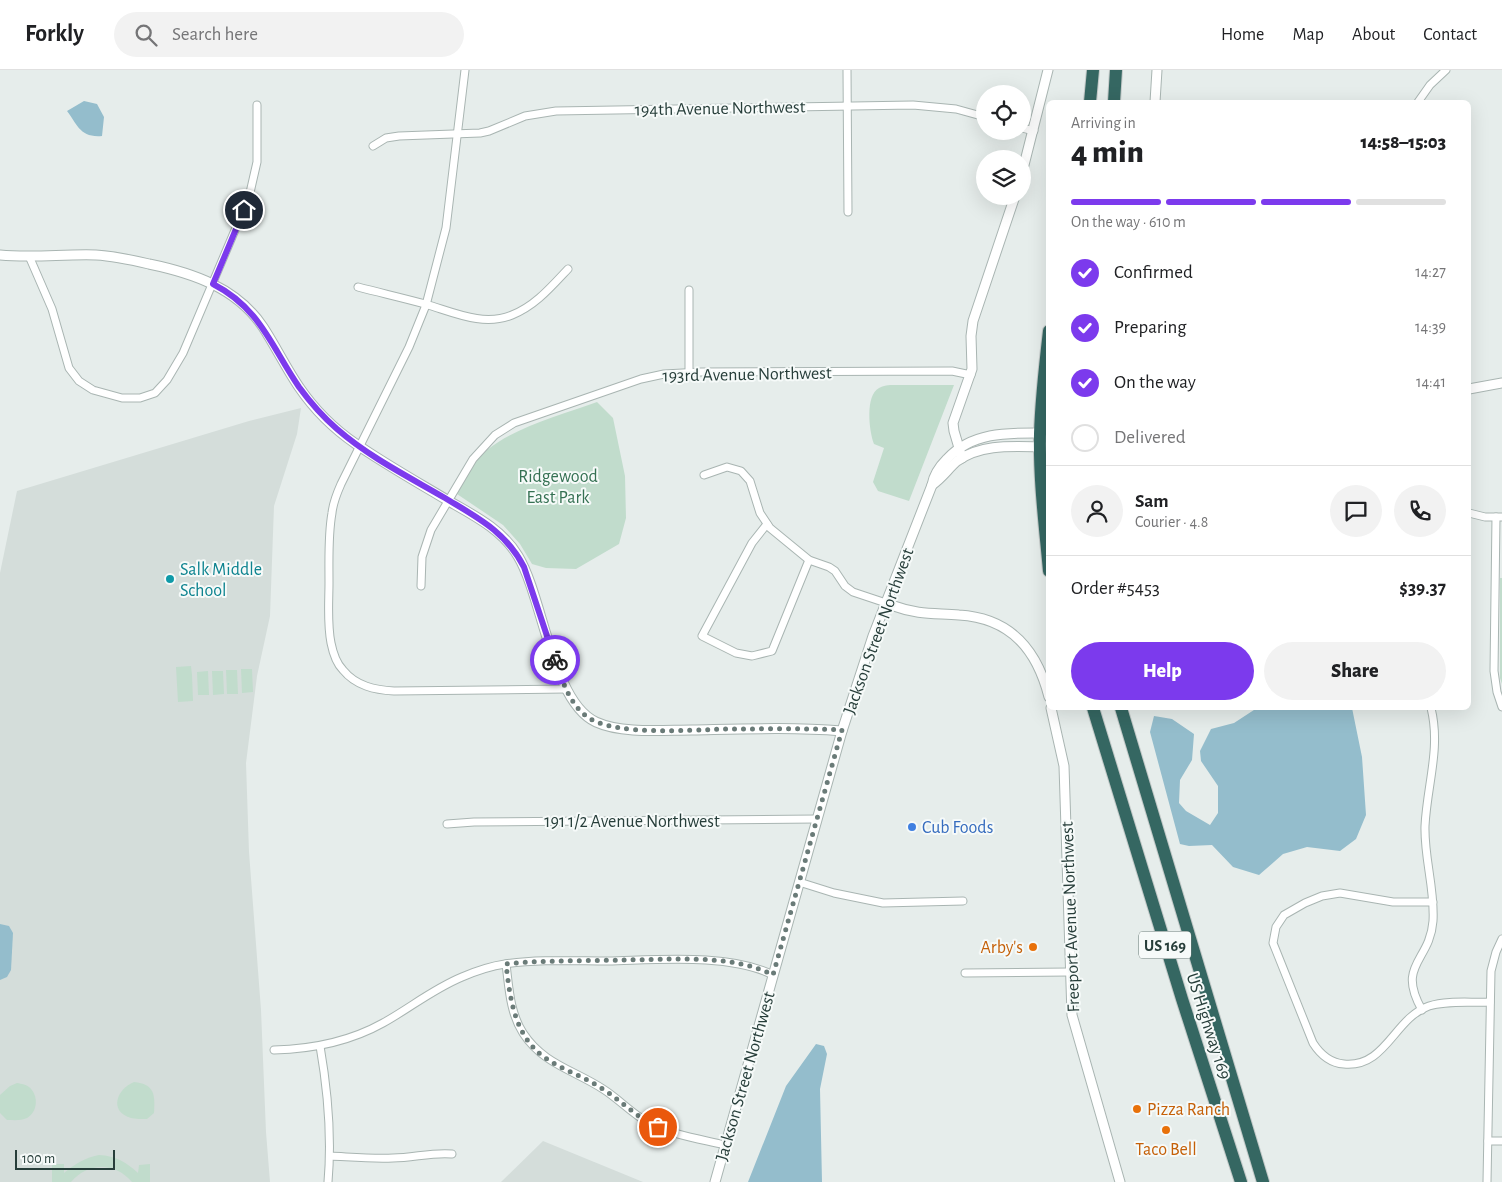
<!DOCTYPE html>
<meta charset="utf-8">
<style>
:root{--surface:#fff;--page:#f2f2f2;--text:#202124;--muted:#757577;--line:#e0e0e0;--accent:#7c3aed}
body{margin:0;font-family:"Alegreya Sans",sans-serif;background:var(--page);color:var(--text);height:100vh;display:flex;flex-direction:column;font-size:19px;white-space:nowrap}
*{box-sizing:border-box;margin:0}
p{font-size:16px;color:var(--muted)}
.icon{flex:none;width:28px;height:28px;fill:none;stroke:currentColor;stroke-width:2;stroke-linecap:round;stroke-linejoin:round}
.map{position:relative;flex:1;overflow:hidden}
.sheet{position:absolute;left:1046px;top:30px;width:425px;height:610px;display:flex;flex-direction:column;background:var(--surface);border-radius:8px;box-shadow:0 5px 20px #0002}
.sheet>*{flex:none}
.buttons{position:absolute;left:976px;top:15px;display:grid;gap:10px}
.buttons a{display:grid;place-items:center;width:55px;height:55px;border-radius:50%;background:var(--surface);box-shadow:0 5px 20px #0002;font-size:25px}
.scale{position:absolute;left:15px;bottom:12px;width:100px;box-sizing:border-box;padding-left:5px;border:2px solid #273e3a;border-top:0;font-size:14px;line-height:18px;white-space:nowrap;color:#273e3a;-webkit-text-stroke:4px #f6faf9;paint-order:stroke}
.pin{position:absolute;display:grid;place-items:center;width:42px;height:42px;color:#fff;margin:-21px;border:2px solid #fff;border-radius:50%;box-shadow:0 1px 5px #0007}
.courier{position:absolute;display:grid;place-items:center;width:50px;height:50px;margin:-25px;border:4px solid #7c3aed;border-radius:50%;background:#fff;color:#222;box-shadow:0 1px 6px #0007}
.summary em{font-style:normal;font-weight:800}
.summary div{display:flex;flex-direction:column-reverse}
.summary{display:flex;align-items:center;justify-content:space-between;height:85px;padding:0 25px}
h1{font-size:32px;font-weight:800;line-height:38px}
.bar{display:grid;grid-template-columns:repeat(4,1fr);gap:8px 5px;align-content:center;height:60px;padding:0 25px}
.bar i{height:6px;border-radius:4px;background:var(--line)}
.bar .selected{background:var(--accent)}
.bar p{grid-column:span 4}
.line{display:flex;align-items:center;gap:12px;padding:0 25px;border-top:1px solid var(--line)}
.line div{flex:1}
.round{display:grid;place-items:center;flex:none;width:52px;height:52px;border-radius:26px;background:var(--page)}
ol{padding:0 25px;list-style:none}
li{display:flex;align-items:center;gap:15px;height:55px}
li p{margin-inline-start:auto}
li .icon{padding:5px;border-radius:50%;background:var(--accent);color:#fff;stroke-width:4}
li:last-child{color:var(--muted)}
li i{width:28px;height:28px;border:2px solid var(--line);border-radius:50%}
.action{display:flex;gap:10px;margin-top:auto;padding:10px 25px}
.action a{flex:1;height:58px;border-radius:30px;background:var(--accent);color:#fff;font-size:20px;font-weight:800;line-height:58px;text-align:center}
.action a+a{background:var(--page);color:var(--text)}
header{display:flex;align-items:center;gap:30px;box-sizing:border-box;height:70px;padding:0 25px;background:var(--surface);border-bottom:1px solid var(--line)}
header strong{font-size:24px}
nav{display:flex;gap:28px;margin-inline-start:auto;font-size:18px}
.search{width:350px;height:45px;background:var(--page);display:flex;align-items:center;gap:12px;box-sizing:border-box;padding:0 18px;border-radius:28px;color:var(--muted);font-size:19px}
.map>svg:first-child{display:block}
</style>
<header>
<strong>Forkly</strong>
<div class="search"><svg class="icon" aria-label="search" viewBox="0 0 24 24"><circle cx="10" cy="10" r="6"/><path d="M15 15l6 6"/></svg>Search here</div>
<nav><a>Home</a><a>Map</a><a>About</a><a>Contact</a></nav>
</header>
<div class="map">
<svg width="1502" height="1112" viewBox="0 0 1502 1112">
<rect width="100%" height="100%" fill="#e6edeb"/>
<g fill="#d4ddda">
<path d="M301,338l-4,26 -23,72 -4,110 -13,60 -11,87 3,89 12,158 5,122 4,50h-270v-609l17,-82 232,-70z"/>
<path d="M543,1071l100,41h-142z"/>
</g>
<g fill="#c1dccc">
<path d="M902,315h52l-45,116 -31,-10 -5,-9 11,-34 -10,-4c-5,-13 -9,-49 5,-56 6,-4 16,-3 23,-3z"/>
<path d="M597,332l16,16 12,58 1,42 -7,26 -43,25 -30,-1 -14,-4 -12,-20 -17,-19 -46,-31c8,-15 17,-34 30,-44 30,-24 75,-35 110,-48z"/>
<path d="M1500,508h2v106l-2,-6z"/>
<path d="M191,596l1,9h-5h5l1,26 -15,1 -2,-35z"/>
<path d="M241,599h11l1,23 -11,1z"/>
<path d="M226,600h11l1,24h-11z"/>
<path d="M208,601l1,24h-11l-1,-23z"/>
<path d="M212,601h11l1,23 -11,1z"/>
<path d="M134,1012c21,2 21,13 20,31l-7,6c-5,0 -12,0 -16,-1 -23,-7 -14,-29 3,-36z"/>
<path d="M17,1013c5,1 8,1 12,4 10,8 9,25 -2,31 -6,3 -14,2 -20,2l-7,-7v-18l10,-9z"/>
<path d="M99,1085c17,1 27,7 39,18l1,-8 11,-1v18h-18c-17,-20 -44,-20 -61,0h-19v-18h12v9c11,-9 20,-15 35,-18z"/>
</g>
<g fill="#94bdcc">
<path d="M84,31l13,3 7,13 -2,19c-22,2 -25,-12 -35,-25z"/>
<path d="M1257,638h95l10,49 4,58 -10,24 -16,12 -33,-4 -24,7 -24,21 -26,-8 -21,-22 -23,1 -9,-2 -30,-112 4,-16 18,3 22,15 -2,26 -12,20 -1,23 7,8 24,14 8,-12v-27l-17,-25 -1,-10 11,-22 23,-6z"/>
<path d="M0,854l9,2 4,7 -2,37 -4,7 -7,3z"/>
<path d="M816,974l8,2 3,8 -7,35 2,93h-74l38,-96z"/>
</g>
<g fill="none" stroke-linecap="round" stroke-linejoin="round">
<defs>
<g id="minor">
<path d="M465,0l-19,158 -20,77 -17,42 -68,137c-4,9 -8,19 -9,29 -4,22 -3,46 -3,69 0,20 -2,41 2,61 2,10 5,20 12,27 13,16 32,20 51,21l172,-2"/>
<path d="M847,0l1,142"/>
<path d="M1418,32l12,-17 16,-15"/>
<path d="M1022,58l12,3"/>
<path d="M373,76l13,-8 13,-2 81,-3 9,-2 36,-15 31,-5 357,-6 43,4 29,8"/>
<path d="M29,186l23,53 17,59 10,13 14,9 29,8h18l15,-5 12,-13 16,-27 66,-156 8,-35v-57"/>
<path d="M358,217c23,6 45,11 67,17 28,8 58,23 87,11 23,-9 39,-28 56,-46"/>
<path d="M689,220v82"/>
<path d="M704,405l23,-8 14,4 9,10 10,32 10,15 39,32 20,7 6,4 10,15 8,6 36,12"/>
<path d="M1469,443l16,4h17"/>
<path d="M1496,447l-2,154 3,21 5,15"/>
<path d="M767,454l-15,19 -50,93 34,17 16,3 20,-5 37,-91"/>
<path d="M421,516l1,-29 9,-27 42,-71 22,-24 19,-12 127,-44 23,-5 37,-2 251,-1 19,4"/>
<path d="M447,754l27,-2 343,-3"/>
<path d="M799,812l35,11 49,10 80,-2"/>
<path d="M1433,832h-40l-53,-9 -18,3 -17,7 -21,12 -8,12 -3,16 40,100c7,11 17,20 31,21 42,4 50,-46 85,-58 19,-6 42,-3 61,-4"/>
<path d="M506,894c3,24 4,49 17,69 20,31 51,37 80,56 16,10 29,25 46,34 23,12 51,16 76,22"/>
<path d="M965,903l105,-1"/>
<path d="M1422,940c-26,-46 8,-48 11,-89 2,-32 -9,-63 -8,-95 2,-41 16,-78 6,-118"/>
<path d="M320,976c8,46 12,90 8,136"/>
<path d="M274,980c39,-1 75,-8 109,-27 27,-15 50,-34 79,-46 14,-6 29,-11 43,-13 34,-5 69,-3 103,-3 48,-1 122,-8 165,14"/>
<path d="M1488,1071h14"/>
<path d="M330,1086c21,1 42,3 63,2 20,0 39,-6 59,-4"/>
<path d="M1487,1112l4,-211 5,-19 6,-13"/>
</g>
<g id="tertiary">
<path d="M1155,32l2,-32"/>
<path d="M1022,103l26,-103"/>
<path d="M0,185c32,3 64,-1 96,0 19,1 36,5 53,9 44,9 88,24 114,63 13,20 23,41 36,60 15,22 35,42 57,57 29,20 61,38 91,56 26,15 55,29 71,56 25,41 34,146 78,166 26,12 67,8 96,8 50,-1 100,-3 150,1"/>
<path d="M1469,319l33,-6"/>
<path d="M962,388l-8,-27 -1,-8 19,-54 -1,-33 2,-15 42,-125"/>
<path d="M932,415c10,-7 16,-16 25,-24 26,-19 61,-14 92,-14"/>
<path d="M894,536c24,9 41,7 65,9 52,3 78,35 90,82"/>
<path d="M1051,638l13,58 8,249 48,167"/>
<path d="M715,1112l127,-451 31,-95 59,-151c2,-11 7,-18 15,-26 27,-29 66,-26 102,-26"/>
</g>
<g id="motorway">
<path d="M1090,32l3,-32"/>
<path d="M1114,32l2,-32"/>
<path d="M1049,261c-4,34 -8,69 -9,103 -1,46 5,92 9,137"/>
<path d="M1093,638l89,291 59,183"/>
<path d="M1121,638l142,474"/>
</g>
</defs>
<use href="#minor" stroke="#a9b5b2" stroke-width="9"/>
<use href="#tertiary" stroke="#a9b5b2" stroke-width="11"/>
<use href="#motorway" stroke="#c3c9c8" stroke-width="14"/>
<use href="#minor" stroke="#fff" stroke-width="7"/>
<use href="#tertiary" stroke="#fff" stroke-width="9"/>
<use href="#motorway" stroke="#356762" stroke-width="12"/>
</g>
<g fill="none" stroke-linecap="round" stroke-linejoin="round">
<path stroke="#6a7b78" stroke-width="5" stroke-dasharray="0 9" d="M555,590c7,20 15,46 34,58 27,18 101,12 135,11 39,0 79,-1 118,1l-69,245c-42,-22 -105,-15 -152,-15 -38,1 -77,0 -115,4 4,34 8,71 38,93 18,13 39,19 57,31 20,12 36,30 57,39"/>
<path stroke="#7c3aed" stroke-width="6" d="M244,140l-31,74c47,24 58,62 86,103 11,15 24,30 38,42 32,28 72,48 108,69 33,20 60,33 79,69l31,93"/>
</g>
<circle fill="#0f9aa8" stroke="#f6faf9" stroke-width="2" cx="170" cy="509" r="5"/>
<circle fill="#3f7fe0" stroke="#f6faf9" stroke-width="2" cx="912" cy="757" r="5"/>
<g fill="#e8710a" stroke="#f6faf9" stroke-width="2">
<circle cx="1033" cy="877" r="5"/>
<circle cx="1137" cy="1039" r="5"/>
<circle cx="1166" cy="1060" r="5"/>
</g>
<g text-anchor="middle" stroke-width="4" stroke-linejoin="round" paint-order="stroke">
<rect fill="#f6faf9" stroke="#657673" stroke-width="1" x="1139" y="861.5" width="52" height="27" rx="4"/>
<g font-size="16" font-weight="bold" fill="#273e3a">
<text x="1165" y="881">US 169</text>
</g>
<g font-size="18" fill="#273e3a" stroke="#f6faf9">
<text transform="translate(720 38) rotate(-1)" y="6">194th Avenue Northwest</text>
<text transform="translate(747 304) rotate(-1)" y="6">193rd Avenue Northwest</text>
<text transform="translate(878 561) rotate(-70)" y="6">Jackson Street Northwest</text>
<text x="632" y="757">191 1/2 Avenue Northwest</text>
<text transform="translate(1070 847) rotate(-92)" y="6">Freeport Avenue Northwest</text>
<text transform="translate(1209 956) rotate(72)" y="6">US Highway 169</text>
<text transform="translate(745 1006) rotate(-74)" y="6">Jackson Street Northwest</text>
</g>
<g font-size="18" fill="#357153" stroke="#f6faf9">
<text x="558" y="412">Ridgewood<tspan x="558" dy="21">East Park</tspan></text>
</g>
<g font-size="18" fill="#0d838f" stroke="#f6faf9" text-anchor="start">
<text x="180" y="505">Salk Middle<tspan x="180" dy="21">School</tspan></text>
</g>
<g font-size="18" fill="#366cbe" stroke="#f6faf9" text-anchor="start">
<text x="922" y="763">Cub Foods</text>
</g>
<g font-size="18" fill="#c56008" stroke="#f6faf9" text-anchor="end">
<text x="1023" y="883">Arby's</text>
<text x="1147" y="1045" text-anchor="start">Pizza Ranch</text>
<text x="1166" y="1085" text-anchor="middle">Taco Bell</text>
</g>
</g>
</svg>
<div class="buttons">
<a><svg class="icon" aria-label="locate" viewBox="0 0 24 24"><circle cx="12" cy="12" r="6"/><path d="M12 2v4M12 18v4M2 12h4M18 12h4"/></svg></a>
<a><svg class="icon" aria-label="layers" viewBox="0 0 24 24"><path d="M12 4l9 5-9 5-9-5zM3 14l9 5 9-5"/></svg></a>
</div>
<div class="scale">100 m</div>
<div class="pin" style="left:658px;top:1057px;background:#ea580c"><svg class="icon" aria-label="bag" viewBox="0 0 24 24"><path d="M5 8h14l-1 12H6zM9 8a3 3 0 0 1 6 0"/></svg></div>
<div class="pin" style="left:244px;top:140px;background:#1f2937"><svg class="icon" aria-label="home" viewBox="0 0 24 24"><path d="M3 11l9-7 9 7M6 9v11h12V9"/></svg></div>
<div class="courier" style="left:555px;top:590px"><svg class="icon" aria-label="bike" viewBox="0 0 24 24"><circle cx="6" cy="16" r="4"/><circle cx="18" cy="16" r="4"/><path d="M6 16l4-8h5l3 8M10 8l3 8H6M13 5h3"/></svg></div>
<section class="sheet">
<div class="summary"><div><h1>4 min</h1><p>Arriving in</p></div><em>14:58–15:03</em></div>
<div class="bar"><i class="selected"></i><i class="selected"></i><i class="selected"></i><i></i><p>On the way · 610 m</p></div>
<ol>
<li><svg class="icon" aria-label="check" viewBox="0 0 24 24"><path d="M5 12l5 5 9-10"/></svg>Confirmed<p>14:27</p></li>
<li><svg class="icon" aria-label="check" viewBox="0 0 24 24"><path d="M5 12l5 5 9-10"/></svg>Preparing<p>14:39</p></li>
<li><svg class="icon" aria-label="check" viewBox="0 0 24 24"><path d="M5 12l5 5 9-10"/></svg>On the way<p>14:41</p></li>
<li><i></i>Delivered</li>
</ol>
<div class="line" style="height:90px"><a class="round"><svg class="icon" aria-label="person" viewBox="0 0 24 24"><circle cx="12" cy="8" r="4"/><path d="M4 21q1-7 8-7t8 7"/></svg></a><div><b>Sam</b><p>Courier · 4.8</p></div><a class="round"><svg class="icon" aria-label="chat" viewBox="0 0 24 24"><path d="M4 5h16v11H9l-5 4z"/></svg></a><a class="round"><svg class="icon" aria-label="phone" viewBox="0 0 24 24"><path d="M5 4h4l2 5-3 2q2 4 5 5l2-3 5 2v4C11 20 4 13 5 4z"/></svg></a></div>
<div class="line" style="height:65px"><div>Order #5453</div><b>$39.37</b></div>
<div class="action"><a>Help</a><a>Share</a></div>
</section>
</div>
